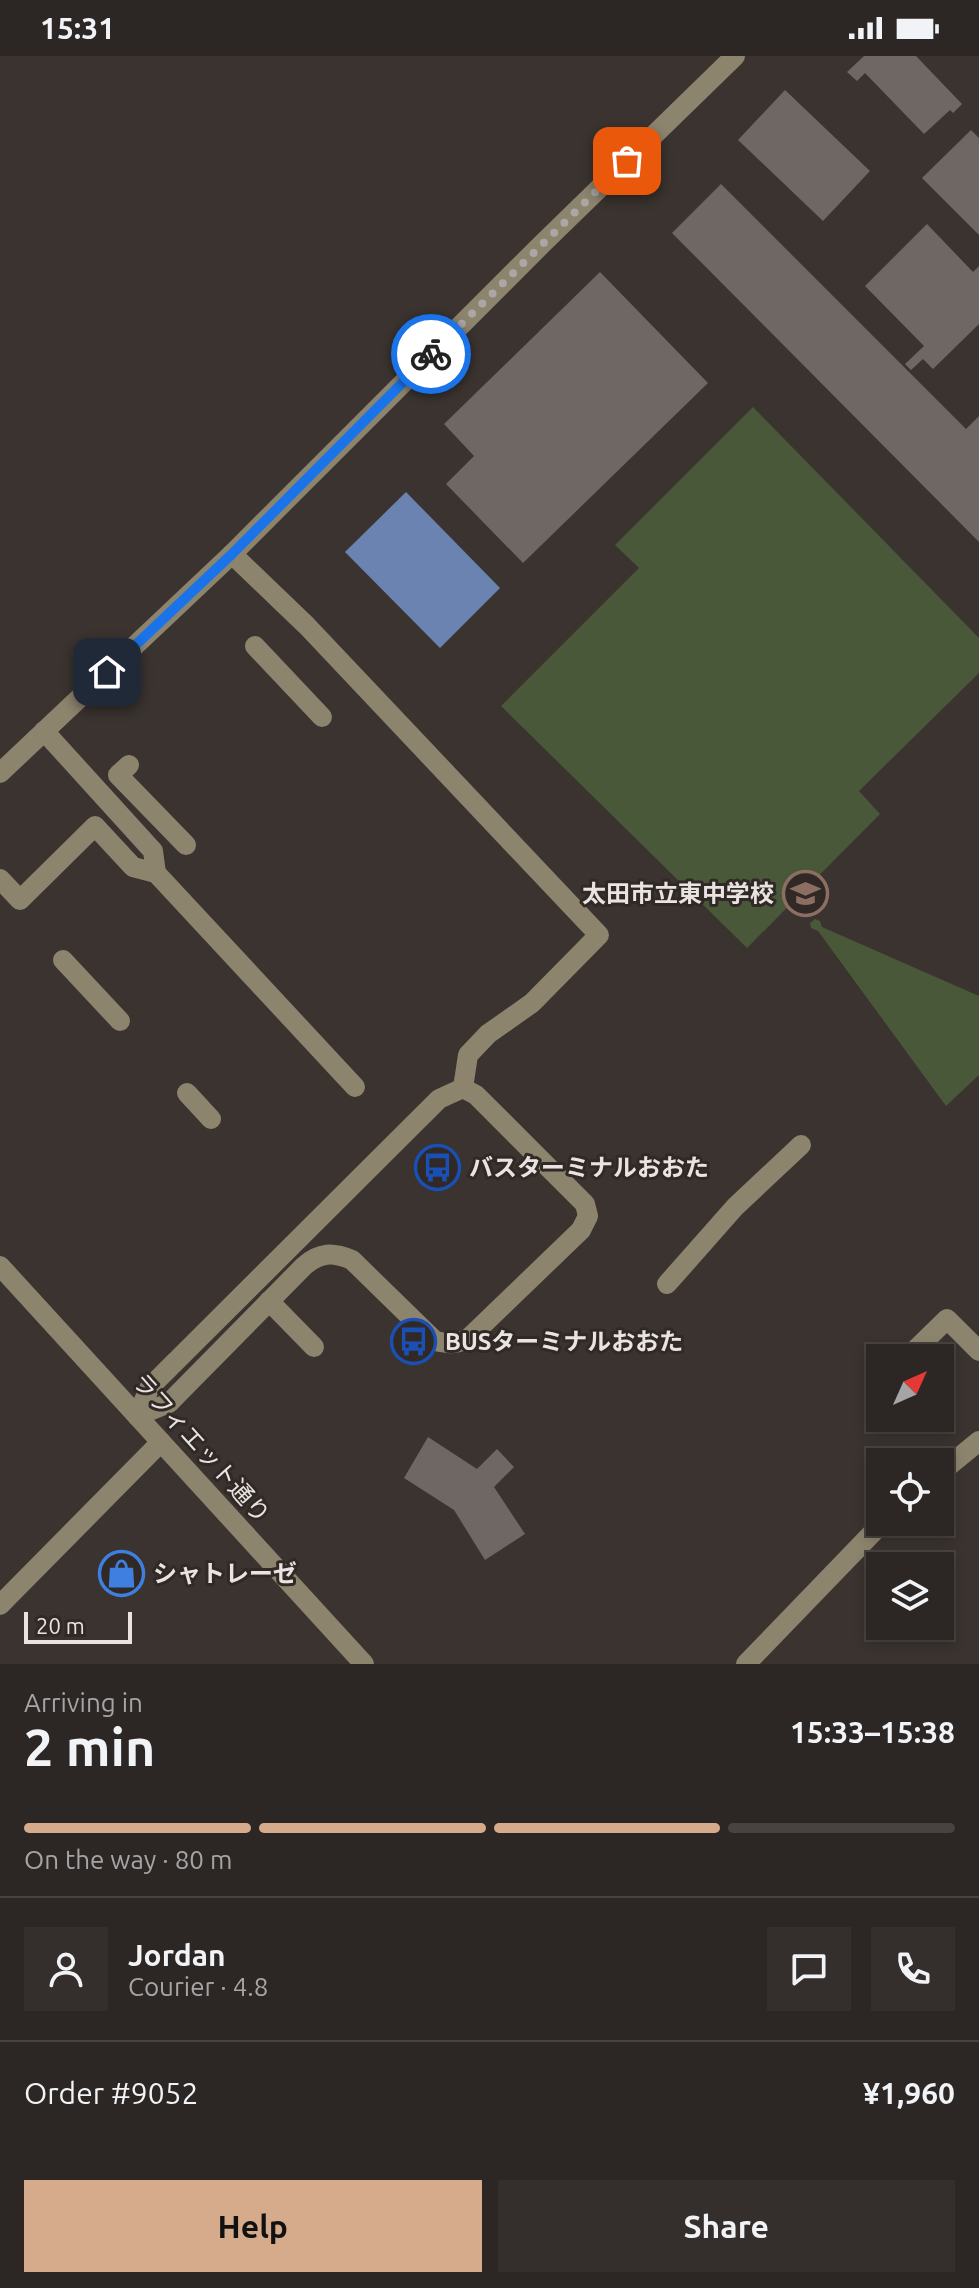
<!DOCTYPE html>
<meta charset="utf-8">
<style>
:root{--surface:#2c2624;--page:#342e2c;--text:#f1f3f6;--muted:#a6a5a6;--line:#484341;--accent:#d6ab8b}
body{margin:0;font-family:Ubuntu,"Noto Sans JP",sans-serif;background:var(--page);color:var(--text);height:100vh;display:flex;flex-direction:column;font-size:30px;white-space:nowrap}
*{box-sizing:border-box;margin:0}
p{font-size:26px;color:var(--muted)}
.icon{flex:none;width:44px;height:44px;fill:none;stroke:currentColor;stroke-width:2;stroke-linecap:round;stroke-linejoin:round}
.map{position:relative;height:1608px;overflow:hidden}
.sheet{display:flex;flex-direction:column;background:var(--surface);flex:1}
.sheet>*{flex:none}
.needle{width:52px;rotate:45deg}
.tools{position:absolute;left:866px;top:1288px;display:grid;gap:16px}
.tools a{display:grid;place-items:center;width:88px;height:88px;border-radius:0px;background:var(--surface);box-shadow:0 4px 12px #0003,0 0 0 2px var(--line);font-size:40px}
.scale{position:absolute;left:24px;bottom:20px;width:108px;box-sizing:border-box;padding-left:8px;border:4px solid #e9e4e2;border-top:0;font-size:22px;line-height:28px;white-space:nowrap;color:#e9e4e2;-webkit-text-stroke:6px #302926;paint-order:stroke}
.pin{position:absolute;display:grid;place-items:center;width:68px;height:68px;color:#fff;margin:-34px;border-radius:16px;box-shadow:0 4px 12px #0006}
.courier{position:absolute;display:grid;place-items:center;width:80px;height:80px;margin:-40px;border:6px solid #1a73e8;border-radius:50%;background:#fff;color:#222;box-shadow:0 2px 10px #0007}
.headline em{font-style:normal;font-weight:700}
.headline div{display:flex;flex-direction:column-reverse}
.headline{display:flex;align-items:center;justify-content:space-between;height:136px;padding:0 24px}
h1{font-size:52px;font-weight:700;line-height:60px}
.bar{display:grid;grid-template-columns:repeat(4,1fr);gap:12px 8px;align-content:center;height:96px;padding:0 24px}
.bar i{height:10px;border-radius:6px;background:var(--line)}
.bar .selected{background:var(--accent)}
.bar p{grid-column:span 4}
.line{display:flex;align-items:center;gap:20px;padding:0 24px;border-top:2px solid var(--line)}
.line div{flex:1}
.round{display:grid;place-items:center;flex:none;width:84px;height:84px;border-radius:0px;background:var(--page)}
.cta{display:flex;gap:16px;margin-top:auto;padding:16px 24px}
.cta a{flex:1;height:92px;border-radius:0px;background:var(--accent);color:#111;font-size:32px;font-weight:700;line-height:92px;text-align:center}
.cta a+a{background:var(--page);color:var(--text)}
.status{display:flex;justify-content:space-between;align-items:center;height:56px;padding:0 40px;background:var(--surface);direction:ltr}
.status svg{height:22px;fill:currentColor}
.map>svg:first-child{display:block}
</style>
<div class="status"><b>15:31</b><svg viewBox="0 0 49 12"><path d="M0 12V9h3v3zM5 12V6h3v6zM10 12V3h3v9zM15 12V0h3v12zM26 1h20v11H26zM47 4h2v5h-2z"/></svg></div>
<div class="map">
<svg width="979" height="1608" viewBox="0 0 979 1608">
<rect width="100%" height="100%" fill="#3a3330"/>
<g fill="#485838">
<path d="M753,351l226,231v35l-120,118 21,23 -133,134 -246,-242 138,-138 -24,-23z"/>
<path d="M815,863l5,2 2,6 157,69v79l-33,31 -128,-175 -7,-3 -1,-5z"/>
</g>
<path fill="#6b83b0" d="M406,436l94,96 -60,60 -95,-96z"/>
<g fill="#6f6763">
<path d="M864,0h52l46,48 -9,9 -3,-3 -26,24 -59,-61 -8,8 -10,-9z"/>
<path d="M785,34l85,81 -47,50 -85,-81z"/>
<path d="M971,74l8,8v97l-57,-57z"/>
<path d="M721,128l245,245 13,-13v126l-307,-309z"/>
<path d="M927,168l46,48 6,-6v58l-46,45 -10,-10 -12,11 -6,-6 19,-18 -59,-60z"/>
<path d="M600,216l108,111 -185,180 -77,-79 28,-28 -30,-32z"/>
<path d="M428,1381l49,32 20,-20 17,18 -20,20 31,47 -40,26 -31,-50 -50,-32z"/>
</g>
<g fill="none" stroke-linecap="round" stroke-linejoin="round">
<g stroke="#8d846e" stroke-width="20">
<path d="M232,498l75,72 292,309 -67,68 -44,31 -20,21 -5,33"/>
<path d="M255,590l67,71"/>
<path d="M129,709l-11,10 68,70"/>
<path d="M0,717l232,-219 308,-308 195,-190"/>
<path d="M156,817l199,214"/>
<path d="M0,823l20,21 75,-74 38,41 23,6 -3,-22 -109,-120"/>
<path d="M63,904l57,61"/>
<path d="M463,1032l13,7 109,109 3,12 -7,14 -111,107c-12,8 -21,7 -35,4l-83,-81c-19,-8 -32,-8 -48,6l-135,137 -32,13 13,-29 289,-288z"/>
<path d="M187,1037l24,26"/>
<path d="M0,1210l364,398"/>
<path d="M667,1228l68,-77 66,-62"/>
<path d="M269,1245l45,46"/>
<path d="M907,1302l40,-39 32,32"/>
<path d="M940,1417l39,-32"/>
<path d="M0,1549l161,-163"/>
<path d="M746,1608l137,-142"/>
</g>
</g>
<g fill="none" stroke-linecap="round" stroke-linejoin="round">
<path stroke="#aca6a4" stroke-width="8" stroke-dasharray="0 14.4" d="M431,298l196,-193"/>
<path stroke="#1a73e8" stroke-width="10" d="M107,616l125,-118 199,-200"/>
</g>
<defs>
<symbol id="school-ring" viewBox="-11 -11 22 22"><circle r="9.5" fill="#302926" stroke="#8d6e63" stroke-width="1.5"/><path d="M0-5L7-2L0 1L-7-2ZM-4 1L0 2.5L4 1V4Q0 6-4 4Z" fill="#8d6e63"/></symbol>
<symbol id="bus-ring" viewBox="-11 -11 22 22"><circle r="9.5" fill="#302926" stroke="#1a4fb4" stroke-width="1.5"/><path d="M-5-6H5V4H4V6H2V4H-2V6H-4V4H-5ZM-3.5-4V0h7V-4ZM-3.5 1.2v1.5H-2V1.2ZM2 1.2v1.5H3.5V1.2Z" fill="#1a4fb4"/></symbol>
<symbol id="shop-ring" viewBox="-11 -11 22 22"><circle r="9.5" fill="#302926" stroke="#3f7fe0" stroke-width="1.5"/><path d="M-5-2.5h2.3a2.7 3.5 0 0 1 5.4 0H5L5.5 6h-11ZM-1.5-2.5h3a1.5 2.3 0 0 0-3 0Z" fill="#3f7fe0"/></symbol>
</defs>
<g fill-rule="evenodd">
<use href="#school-ring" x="780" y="812" width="51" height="51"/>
<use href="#bus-ring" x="412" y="1086" width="51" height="51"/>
<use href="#bus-ring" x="388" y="1260" width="51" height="51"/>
<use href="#shop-ring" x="96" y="1492" width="51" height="51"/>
</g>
<g text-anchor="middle" stroke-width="6" stroke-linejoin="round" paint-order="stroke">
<g font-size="24" font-weight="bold" fill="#e9e4e2" stroke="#302926" text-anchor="start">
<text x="774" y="846" text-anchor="end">太田市立東中学校</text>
<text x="469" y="1120">バスターミナルおおた</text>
<text x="445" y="1294">BUSターミナルおおた</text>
<text x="153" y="1526">シャトレーゼ</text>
</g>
<g font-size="24" fill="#e9e4e2" stroke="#302926">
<text transform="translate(201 1392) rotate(48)" y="8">ラフィエット通り</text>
</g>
</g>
</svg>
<div class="tools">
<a><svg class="needle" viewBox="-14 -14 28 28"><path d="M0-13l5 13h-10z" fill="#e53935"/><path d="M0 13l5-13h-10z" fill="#a6a5a6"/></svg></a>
<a><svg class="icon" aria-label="locate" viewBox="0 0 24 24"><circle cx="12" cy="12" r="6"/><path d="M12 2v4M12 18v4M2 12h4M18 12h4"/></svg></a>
<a><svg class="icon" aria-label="layers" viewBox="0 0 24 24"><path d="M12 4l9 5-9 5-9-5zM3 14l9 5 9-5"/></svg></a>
</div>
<div class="scale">20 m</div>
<div class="pin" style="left:627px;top:105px;background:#ea580c"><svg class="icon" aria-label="bag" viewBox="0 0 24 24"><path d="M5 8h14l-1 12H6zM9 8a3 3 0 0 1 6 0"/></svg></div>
<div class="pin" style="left:107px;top:616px;background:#1f2937"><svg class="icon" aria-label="home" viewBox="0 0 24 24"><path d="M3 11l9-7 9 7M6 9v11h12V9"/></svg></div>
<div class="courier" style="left:431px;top:298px"><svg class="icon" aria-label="bike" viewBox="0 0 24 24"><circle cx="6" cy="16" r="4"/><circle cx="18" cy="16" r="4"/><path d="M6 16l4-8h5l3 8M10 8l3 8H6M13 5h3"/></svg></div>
</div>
<section class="sheet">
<div class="headline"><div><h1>2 min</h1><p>Arriving in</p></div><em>15:33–15:38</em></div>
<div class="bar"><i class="selected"></i><i class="selected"></i><i class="selected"></i><i></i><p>On the way · 80 m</p></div>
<div class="line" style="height:144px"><a class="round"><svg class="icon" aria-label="person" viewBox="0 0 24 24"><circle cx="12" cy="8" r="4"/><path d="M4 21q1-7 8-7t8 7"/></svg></a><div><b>Jordan</b><p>Courier · 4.8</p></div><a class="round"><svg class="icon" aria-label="chat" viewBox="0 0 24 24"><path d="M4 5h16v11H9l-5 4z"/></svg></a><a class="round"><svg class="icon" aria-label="phone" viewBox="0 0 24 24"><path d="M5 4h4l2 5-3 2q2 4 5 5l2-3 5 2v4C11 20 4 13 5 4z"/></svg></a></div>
<div class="line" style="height:104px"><div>Order #9052</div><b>¥1,960</b></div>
<div class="cta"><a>Help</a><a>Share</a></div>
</section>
